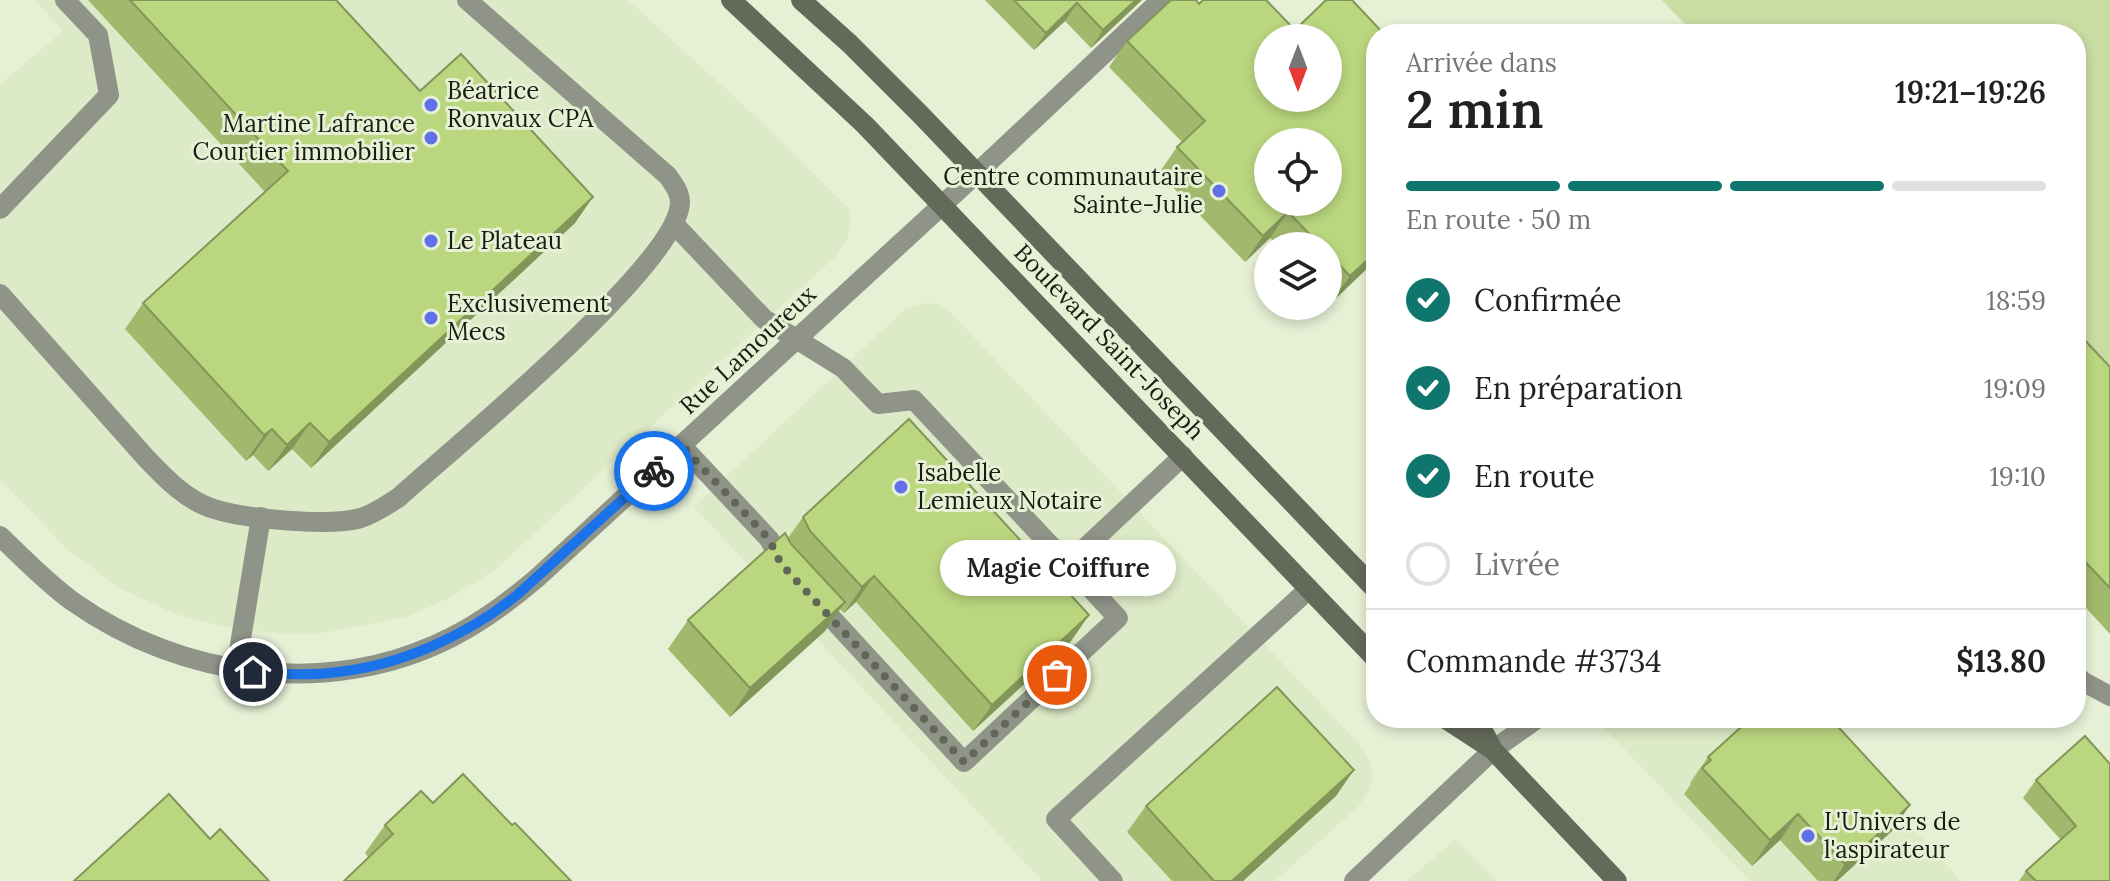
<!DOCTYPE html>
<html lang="fr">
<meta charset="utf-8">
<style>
:root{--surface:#fff;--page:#f2f2f2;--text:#222;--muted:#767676;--line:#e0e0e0;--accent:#0f766e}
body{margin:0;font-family:Lora,serif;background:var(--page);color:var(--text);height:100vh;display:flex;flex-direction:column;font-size:30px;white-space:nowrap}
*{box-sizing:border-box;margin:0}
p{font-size:26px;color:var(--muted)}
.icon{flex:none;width:44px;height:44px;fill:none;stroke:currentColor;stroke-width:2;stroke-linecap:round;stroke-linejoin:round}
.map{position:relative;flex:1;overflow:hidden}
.drawer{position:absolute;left:1366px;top:24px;width:720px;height:704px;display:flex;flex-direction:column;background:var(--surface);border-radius:32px;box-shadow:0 4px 12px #0003}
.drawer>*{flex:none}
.needle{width:52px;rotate:180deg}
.buttons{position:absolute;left:1254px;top:24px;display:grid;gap:16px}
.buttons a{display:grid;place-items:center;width:88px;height:88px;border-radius:50%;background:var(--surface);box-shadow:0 4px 12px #0003;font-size:40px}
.pin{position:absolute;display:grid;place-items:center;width:68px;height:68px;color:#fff;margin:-34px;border:4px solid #fff;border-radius:50%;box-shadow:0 2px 8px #0007}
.courier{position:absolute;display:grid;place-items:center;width:80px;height:80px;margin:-40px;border:6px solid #1a73e8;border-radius:50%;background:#fff;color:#222;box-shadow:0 2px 10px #0007}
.bubble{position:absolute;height:56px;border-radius:28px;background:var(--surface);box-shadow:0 4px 12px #0003;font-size:26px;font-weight:600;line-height:56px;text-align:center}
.headline em{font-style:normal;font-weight:600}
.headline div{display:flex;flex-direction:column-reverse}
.headline{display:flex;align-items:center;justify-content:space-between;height:136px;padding:0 40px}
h1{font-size:52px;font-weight:600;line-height:60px}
.bar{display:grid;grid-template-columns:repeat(4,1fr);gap:12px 8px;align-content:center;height:96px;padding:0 40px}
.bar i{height:10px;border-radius:6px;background:var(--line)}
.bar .on{background:var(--accent)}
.bar p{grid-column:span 4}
.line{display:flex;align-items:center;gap:20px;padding:0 40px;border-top:2px solid var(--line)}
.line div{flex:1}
ol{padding:0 40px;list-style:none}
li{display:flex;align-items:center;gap:24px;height:88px}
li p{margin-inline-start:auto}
li .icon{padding:8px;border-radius:50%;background:var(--accent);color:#fff;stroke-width:4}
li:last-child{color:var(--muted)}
li i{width:44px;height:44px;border:4px solid var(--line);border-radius:50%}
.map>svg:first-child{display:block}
</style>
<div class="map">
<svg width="2110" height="881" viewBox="0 0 2110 881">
<rect width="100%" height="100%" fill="#e6f0d5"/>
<g fill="#ddeac7">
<path d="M35,0h593l123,112 97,96 3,13 -3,17 -12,18 -339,312 -45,29 -46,20 -89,17h-37l-59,-8 -46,-12 -55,-26 -51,-37 -69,-72v-395l63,-53z"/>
<path d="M925,303l15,1 12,10 410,433 8,15 3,13 -5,17 -10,15 -83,74h-233l-348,-374 211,-198z"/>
<path d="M1595,718h217l149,163h-211z"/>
<path d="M1455,840l41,41h-89l37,-32z"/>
</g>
<path fill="#c8dca3" d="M1662,0h448v413l-34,-37v-342h-382z"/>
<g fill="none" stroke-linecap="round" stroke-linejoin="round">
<g stroke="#8f9388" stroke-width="20">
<path d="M976,174l185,-174"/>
<path d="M0,209l109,-114 -11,-60 -33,-35"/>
<path d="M674,224l90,95 79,49 35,36 36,-4 154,164 115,-108"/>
<path d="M0,294l146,164c19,20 41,43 68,51 32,10 115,18 147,9 13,-4 26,-13 37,-20 53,-48 280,-234 282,-295 0,-11 -6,-18 -12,-27l-201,-176"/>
<path d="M682,446l87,93 16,28"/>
<path d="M815,600l149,162 154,-144 -50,-54"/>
<path d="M236,669l25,-152"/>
<path d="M2076,674l6,7 28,15"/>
<path d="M1493,750l45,-32"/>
<path d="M1113,881l-57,-62 253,-230"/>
</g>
<g stroke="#8f9388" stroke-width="20">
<path d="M0,536c23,22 46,46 72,65 110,78 258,98 380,36 31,-16 58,-36 85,-59l439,-404"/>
<path d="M1354,881l139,-131"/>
</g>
<g stroke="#646a5a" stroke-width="20">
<path d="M731,0l134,125 511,534"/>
<path d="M801,0l49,44 70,70 456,476"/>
<path d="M1444,718l49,32 124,131"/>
<path d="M1476,718l15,28"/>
</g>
</g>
<g fill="#a0b96d">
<path d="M88,0h248l84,91 155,132 -264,245 -19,-19 -24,22 -15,-16 -7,6 -121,-132 18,-26 122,-111z"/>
<path d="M985,0h157l-51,48 -26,-27 -31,29z"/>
<path d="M1199,4l96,26 81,4v226l-44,42 -4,-4v-52h-50l-8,-8 -25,24 -86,-89 18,-26 5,-5 -73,-75 18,-26z"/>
<path d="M2076,337l34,30v267l-34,-37z"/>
<path d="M803,517l286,98 -18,26 -98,90 -117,-129 -12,11 -4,-4 -15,22 -95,86 -62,-68 20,-29 100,-82z"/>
<path d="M1708,757l202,48 -18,26 -55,50h-19l-38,-41 -28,26 -68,-72 7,-10 -1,-1z"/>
<path d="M2110,764v117h-91l7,-10 35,-31 -38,-42 13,-18z"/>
<path d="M1336,796l-93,85h-71l-45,-49 19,-26z"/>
<path d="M433,803l79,22 -143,33 -4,-5 20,-28z"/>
</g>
<g fill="#829659">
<path d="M1136,0h6l-51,48 12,-18z"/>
<path d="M1077,3l-12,18 -31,29 12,-17z"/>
<path d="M593,197l-18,26 -264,245 18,-26z"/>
<path d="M1288,212l-18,26 -25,24 18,-26z"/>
<path d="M1376,252v8l-44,42 18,-26z"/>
<path d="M310,423l-18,26 -24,22 19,-26z"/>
<path d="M272,429l-19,26 -7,6 18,-26z"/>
<path d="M874,576l-18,26 -12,11 18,-26z"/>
<path d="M845,602l-20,29 -95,86 20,-29z"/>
<path d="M1089,615l-18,26 -98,90 19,-26z"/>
<path d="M1354,770l-18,26 -93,85h-11z"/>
<path d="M1910,805l-18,26 -55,50h-3l11,-17z"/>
<path d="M1798,814l-18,26 -28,26 18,-26z"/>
</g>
<g fill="#bad77f" stroke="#829659" stroke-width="2" fill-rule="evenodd">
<path d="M130,0h206l84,91 41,-37 132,143 -264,245 -19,-19 -23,22 -15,-16 -8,6 -121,-132 145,-132z"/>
<path d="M1014,0h122l-33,30 -26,-27 -31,30z"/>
<path d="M1171,0h25l3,4 4,-4h63l29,30 31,-30h26l32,34h-8v218l-26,24 -22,-23v-7h-7l-33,-34 -25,24 -86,-89 28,-26 -78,-80zM1268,38h60v60h-60zM1268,142h60v60h-60z"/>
<path d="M2079,334l31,33v221l-34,-36v-215z"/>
<path d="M909,419l180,196 -97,90 -118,-129 -12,11 -52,-56 -7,-14z"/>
<path d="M785,533l6,11 54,58 -95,86 -62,-68z"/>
<path d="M1277,687l77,83 -122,111h-18l-68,-75z"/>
<path d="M1751,718h79l80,87 -65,59 -47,-50 -28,26 -68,-72 9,-8 -3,-3z"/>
<path d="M2085,736l25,28v117h-74l-10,-10 50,-45 -40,-46z"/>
<path d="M463,774l49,51 3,-2 56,58h-227l49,-47 -8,-9 36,-34 12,12z"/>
<path d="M169,794l41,45 10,-10 49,52h-195z"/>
</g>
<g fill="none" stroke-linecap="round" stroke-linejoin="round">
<path stroke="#616657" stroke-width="8" stroke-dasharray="0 14.4" d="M654,471l28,-25 87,93 12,25 183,198 93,-87"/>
<path stroke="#1a73e8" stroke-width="10" d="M253,672c28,2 57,4 85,0 63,-7 130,-37 179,-77l137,-124"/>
</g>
<g fill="#6170e8" stroke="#e6f0d5" stroke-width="3">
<circle cx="431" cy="105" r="8"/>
<circle cx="431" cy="138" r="8"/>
<circle cx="1219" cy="191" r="8"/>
<circle cx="431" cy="241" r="8"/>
<circle cx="431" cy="318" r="8"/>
<circle cx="901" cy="487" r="8"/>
<circle cx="1808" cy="836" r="8"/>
</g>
<g text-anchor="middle" stroke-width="6" stroke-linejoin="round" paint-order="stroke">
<g font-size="24" fill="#191c13" stroke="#e6f0d5" text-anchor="start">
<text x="447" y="99">Béatrice<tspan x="447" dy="28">Ronvaux CPA</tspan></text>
<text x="415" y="132" text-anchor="end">Martine Lafrance<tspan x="415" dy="28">Courtier immobilier</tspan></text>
<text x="1203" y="185" text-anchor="end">Centre communautaire<tspan x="1203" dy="28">Sainte-Julie</tspan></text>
<text x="447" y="249">Le Plateau</text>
<text x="447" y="312">Exclusivement<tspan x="447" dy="28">Mecs</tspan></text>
<text x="917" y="481">Isabelle<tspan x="917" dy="28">Lemieux Notaire</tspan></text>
<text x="1824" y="830">L'Univers de<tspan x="1824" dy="28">l'aspirateur</tspan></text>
</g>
<g font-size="24" fill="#191c13" stroke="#e6f0d5">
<text transform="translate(1109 342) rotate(46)" y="8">Boulevard Saint-Joseph</text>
<text transform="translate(748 350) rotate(-43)" y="8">Rue Lamoureux</text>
</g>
</g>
</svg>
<div class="buttons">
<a><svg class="needle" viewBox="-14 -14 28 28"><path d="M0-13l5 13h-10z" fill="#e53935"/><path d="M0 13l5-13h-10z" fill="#767676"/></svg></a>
<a><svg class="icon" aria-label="locate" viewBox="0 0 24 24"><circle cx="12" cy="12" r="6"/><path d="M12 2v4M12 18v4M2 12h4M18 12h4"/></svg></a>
<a><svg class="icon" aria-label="layers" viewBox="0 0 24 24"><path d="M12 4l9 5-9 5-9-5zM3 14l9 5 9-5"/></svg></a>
</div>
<div class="pin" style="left:1057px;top:675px;background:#ea580c"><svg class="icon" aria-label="bag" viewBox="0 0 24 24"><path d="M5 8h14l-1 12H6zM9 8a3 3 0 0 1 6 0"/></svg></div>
<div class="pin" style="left:253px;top:672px;background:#1f2937"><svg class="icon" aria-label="home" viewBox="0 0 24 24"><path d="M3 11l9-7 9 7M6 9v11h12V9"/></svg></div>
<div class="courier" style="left:654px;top:471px"><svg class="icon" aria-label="bike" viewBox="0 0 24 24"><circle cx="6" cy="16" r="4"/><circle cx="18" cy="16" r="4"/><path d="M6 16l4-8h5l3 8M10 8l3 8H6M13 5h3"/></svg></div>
<div class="bubble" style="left:940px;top:540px;width:236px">Magie Coiffure</div>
<section class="drawer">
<div class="headline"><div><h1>2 min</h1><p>Arrivée dans</p></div><em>19:21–19:26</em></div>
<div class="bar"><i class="on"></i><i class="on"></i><i class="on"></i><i></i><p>En route · 50 m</p></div>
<ol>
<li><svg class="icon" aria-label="check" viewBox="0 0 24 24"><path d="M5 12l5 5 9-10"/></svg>Confirmée<p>18:59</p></li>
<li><svg class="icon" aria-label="check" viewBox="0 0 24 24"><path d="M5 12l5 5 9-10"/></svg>En préparation<p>19:09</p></li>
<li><svg class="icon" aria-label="check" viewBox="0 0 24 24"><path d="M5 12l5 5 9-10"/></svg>En route<p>19:10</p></li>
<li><i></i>Livrée</li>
</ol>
<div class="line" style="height:104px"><div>Commande #3734</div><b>$13.80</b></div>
</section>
</div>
